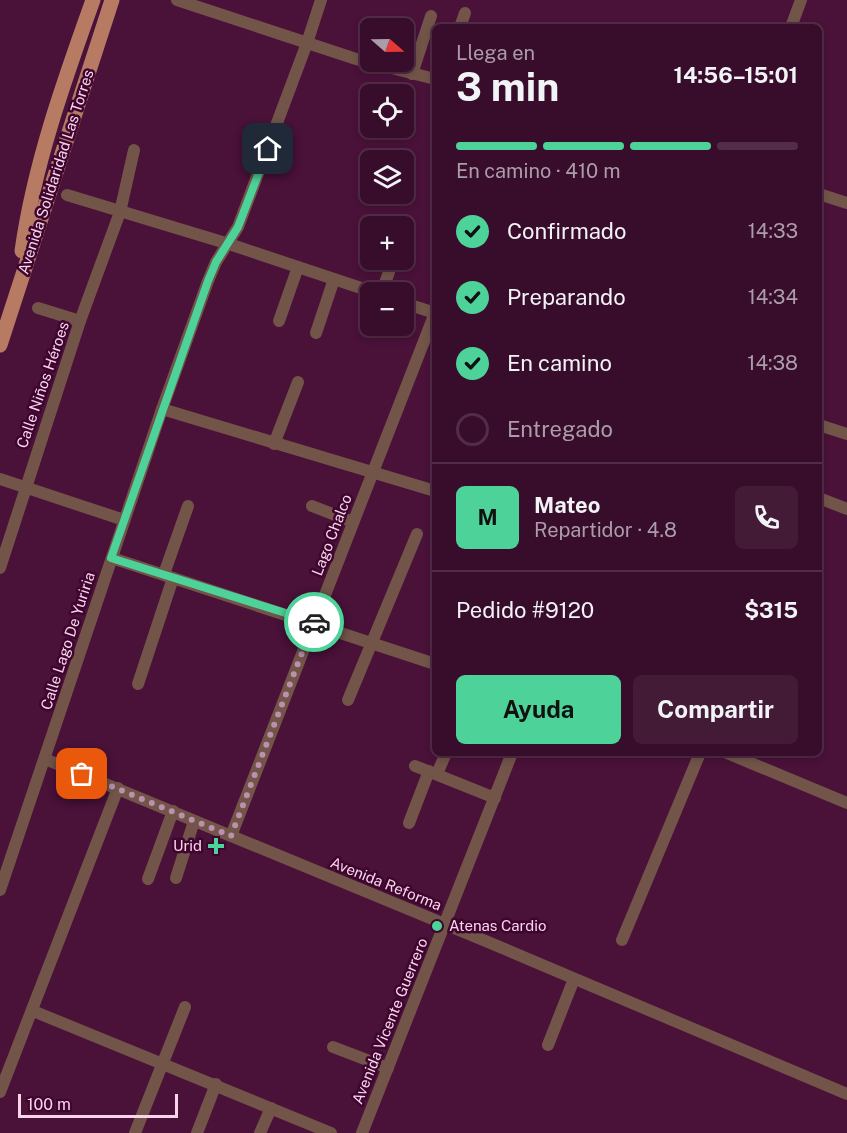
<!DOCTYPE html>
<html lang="es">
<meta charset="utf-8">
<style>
:root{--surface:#380d2b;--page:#431b37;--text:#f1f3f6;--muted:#ab9ca9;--line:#522d47;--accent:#4dd39a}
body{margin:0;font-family:"Public Sans",sans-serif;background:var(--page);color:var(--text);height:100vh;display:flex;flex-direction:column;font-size:22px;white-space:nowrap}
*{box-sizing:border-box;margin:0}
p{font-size:20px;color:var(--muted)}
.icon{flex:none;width:33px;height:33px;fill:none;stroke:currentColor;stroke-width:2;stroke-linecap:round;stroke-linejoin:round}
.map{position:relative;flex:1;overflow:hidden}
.sheet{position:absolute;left:432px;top:24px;width:390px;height:732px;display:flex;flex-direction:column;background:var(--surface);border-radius:9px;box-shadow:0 3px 9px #0003,0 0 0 2px var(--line)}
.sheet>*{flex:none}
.needle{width:39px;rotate:110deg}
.tools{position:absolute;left:360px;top:18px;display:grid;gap:12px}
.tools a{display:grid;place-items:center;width:54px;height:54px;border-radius:9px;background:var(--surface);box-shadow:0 3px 9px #0003,0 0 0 2px var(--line);font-size:30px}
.scale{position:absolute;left:18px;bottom:15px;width:160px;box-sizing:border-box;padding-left:6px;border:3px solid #f9d5eb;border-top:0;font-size:16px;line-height:21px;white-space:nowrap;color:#f9d5eb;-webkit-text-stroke:4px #3e052f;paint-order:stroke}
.pin{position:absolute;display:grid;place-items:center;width:51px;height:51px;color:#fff;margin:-26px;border-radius:12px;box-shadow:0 3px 9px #0006}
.courier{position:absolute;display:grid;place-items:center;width:60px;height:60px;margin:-30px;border:4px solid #4dd39a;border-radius:50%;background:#fff;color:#222;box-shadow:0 2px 8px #0007}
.overview em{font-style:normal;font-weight:700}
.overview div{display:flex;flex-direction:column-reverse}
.overview{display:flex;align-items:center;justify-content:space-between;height:102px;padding:0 24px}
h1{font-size:39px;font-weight:700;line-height:45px}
.bar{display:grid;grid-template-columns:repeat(4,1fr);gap:9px 6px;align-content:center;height:72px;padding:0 24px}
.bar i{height:8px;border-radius:4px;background:var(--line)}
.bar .on{background:var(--accent)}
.bar p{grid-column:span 4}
.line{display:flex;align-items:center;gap:15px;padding:0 24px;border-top:2px solid var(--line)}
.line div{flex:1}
.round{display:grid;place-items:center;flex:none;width:63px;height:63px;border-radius:9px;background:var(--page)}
ol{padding:0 24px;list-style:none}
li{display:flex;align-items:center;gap:18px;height:66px}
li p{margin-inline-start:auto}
li .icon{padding:6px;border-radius:50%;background:var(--accent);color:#111;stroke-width:4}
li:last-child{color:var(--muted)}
li i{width:33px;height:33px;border:3px solid var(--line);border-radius:50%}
.action{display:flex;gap:12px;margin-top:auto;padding:12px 24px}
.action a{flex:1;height:69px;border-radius:9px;background:var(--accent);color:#111;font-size:24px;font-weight:700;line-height:69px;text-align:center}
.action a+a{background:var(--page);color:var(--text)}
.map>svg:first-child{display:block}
</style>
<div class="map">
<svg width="847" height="1133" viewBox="0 0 847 1133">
<rect width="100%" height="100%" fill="#4a1139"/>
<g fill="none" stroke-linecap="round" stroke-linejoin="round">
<g stroke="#725449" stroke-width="12">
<path d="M177,0l179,59 79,20"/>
<path d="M460,27l5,-14"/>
<path d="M791,27l10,-27"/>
<path d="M412,74l19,-58"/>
<path d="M819,194l28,9"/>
<path d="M67,195l162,49 144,48"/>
<path d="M403,226l1,-1"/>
<path d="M382,292l11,-32"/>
<path d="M404,303l31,10"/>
<path d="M38,308l42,13"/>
<path d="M279,321l19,-54"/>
<path d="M316,333l18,-54"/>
<path d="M162,409l273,82"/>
<path d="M819,425l28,9"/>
<path d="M274,444l24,-62"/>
<path d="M0,479l124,41"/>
<path d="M819,498l28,11"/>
<path d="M312,506l41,16"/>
<path d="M112,558l323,106"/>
<path d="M0,568l80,-247 40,-109 14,-62"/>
<path d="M164,574l24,-68"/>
<path d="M138,684l35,-106"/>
<path d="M348,700l69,-166"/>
<path d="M727,753l120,50"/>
<path d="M45,759l443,183 359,152"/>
<path d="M415,766l80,32"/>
<path d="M437,774l9,-21"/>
<path d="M409,823l20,-52"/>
<path d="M231,836l204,-523"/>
<path d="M176,878l18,-57"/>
<path d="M148,879l25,-68"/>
<path d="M0,890l162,-481 46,-128 8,-19 22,-35 69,-184 14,-43"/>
<path d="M622,940l78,-187"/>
<path d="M33,1011l298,122"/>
<path d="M548,1045l26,-66"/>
<path d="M333,1047l55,21"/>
<path d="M0,1092l118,-304"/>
<path d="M135,1133l50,-126"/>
<path d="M197,1133l19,-49"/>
<path d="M260,1133l11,-25"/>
<path d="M362,1133l150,-380"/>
</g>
<g stroke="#b77a63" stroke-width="15">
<path d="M22,251c12,-86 42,-170 71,-251"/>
<path d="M0,345l112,-345"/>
</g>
</g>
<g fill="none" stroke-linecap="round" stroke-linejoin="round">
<path stroke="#bc90ad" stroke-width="6" stroke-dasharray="0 10.8" d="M82,774l149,62 83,-214"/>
<path stroke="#4dd39a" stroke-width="8" d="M268,149l-30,78 -22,35 -8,19 -97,277 203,64"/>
</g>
<g fill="#4dd39a" stroke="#3e052f" stroke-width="2">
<path d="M213 837h6v6h6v6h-6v6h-6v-6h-6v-6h6z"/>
<circle cx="437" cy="926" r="6"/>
</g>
<g text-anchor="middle" stroke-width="5" stroke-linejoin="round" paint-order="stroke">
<g font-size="15" fill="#f9d5eb" stroke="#3e052f">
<text transform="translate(56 172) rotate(-72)" y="5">Avenida Solidaridad Las Torres</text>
<text transform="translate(43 385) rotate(-71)" y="5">Calle Niños Héroes</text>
<text transform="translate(332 535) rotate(-69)" y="5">Lago Chalco</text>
<text transform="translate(68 641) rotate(-72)" y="5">Calle Lago De Yuriria</text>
<text transform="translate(386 884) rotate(22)" y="5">Avenida Reforma</text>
<text transform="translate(390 1021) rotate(-68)" y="5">Avenida Vicente Guerrero</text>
</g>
<g font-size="15" fill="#f9d5eb" stroke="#3e052f" text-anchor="end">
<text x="202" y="851">Urid</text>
<text x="449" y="931" text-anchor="start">Atenas Cardio</text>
</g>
</g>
</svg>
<div class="tools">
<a><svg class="needle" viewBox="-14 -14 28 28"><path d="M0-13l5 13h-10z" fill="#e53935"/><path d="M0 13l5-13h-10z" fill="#ab9ca9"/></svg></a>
<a><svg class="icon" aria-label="locate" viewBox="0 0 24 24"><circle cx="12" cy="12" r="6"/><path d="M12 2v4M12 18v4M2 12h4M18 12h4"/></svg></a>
<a><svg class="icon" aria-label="layers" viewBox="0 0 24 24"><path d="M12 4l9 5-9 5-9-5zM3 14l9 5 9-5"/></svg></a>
<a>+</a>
<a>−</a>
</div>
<div class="scale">100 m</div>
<div class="pin" style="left:82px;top:774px;background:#ea580c"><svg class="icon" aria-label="bag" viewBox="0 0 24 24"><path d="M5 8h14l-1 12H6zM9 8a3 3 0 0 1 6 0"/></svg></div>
<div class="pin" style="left:268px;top:149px;background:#1f2937"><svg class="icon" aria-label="home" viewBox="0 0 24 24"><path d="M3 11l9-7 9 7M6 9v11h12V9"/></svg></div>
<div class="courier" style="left:314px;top:622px"><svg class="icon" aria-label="car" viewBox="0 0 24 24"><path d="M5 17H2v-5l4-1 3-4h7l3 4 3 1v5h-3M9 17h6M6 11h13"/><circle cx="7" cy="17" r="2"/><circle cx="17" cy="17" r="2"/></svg></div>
<section class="sheet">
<div class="overview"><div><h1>3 min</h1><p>Llega en</p></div><em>14:56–15:01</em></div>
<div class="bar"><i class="on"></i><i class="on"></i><i class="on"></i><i></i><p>En camino · 410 m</p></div>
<ol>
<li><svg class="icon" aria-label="check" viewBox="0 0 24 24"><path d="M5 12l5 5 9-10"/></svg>Confirmado<p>14:33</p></li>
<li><svg class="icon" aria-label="check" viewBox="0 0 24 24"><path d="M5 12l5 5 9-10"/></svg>Preparando<p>14:34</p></li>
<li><svg class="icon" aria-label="check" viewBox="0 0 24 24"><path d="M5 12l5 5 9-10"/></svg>En camino<p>14:38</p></li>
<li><i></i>Entregado</li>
</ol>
<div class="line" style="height:108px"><b class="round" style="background:var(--accent);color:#111">M</b><div><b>Mateo</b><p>Repartidor · 4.8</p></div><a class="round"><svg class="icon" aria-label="phone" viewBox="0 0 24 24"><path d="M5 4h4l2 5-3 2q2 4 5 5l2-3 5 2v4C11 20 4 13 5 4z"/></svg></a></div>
<div class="line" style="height:78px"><div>Pedido #9120</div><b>$315</b></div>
<div class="action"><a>Ayuda</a><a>Compartir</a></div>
</section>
</div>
